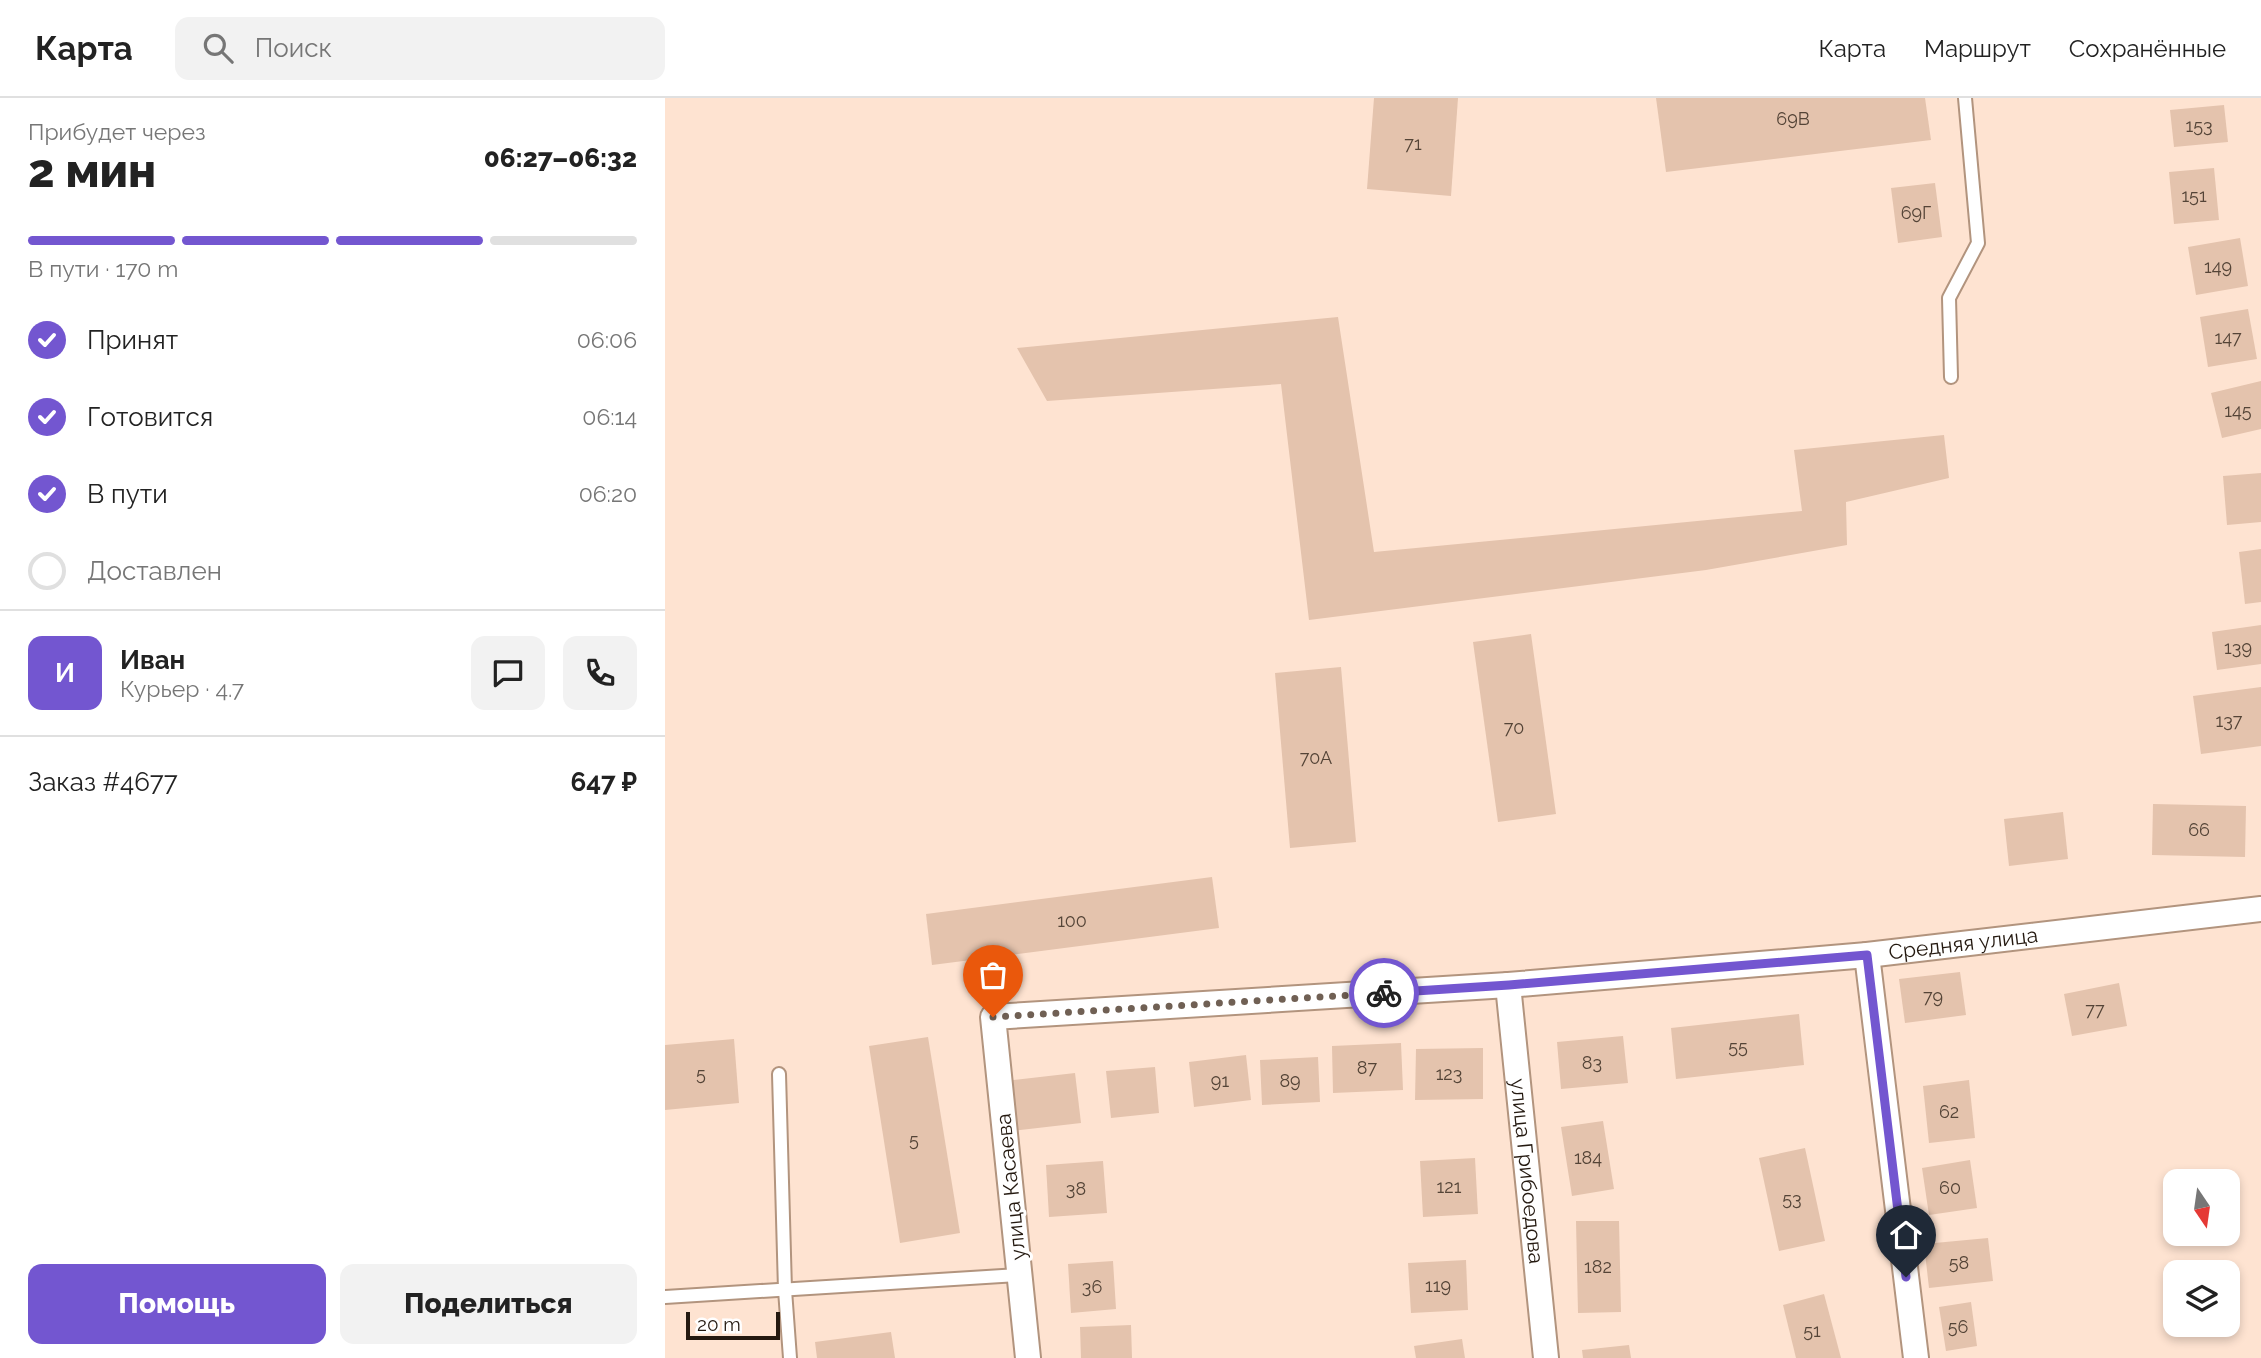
<!DOCTYPE html>
<html lang="ru">
<meta charset="utf-8">
<style>
:root{--surface:#fff;--page:#f2f2f2;--text:#222;--muted:#767676;--line:#e0e0e0;--accent:#7356d0}
body{margin:0;font-family:Raleway,sans-serif;background:var(--page);color:var(--text);height:100vh;display:flex;flex-direction:column;font-size:26px;white-space:nowrap}
*{box-sizing:border-box;margin:0}
p{font-size:23px;color:var(--muted)}
.icon{flex:none;width:38px;height:38px;fill:none;stroke:currentColor;stroke-width:2;stroke-linecap:round;stroke-linejoin:round}
.map{position:relative;flex:1;overflow:hidden}
.details{display:flex;flex-direction:column;background:var(--surface);width:665px}
.details>*{flex:none}
.needle{width:46px;rotate:167deg}
.controls{position:absolute;left:1498px;top:1071px;display:grid;gap:14px}
.controls a{display:grid;place-items:center;width:77px;height:77px;border-radius:14px;background:var(--surface);box-shadow:0 4px 10px #0003;font-size:35px}
.scale{position:absolute;left:21px;bottom:18px;width:94px;box-sizing:border-box;padding-left:7px;border:4px solid #241910;border-top:0;font-size:19px;line-height:24px;white-space:nowrap;color:#241910;-webkit-text-stroke:5px #fff;paint-order:stroke}
.pin{position:absolute;display:grid;place-items:center;width:60px;height:60px;color:#fff;margin:-72px -30px;border-radius:50% 50% 50% 0;rotate:-45deg;box-shadow:0 0 7px #0007}
.pin .icon{rotate:45deg}
.courier{position:absolute;display:grid;place-items:center;width:70px;height:70px;margin:-35px;border:5px solid #7356d0;border-radius:50%;background:#fff;color:#222;box-shadow:0 2px 9px #0007}
.headline em{font-style:normal;font-weight:800}
.headline div{display:flex;flex-direction:column-reverse}
.headline{display:flex;align-items:center;justify-content:space-between;height:119px;padding:0 28px}
h1{font-size:46px;font-weight:800;line-height:52px}
.bar{display:grid;grid-template-columns:repeat(4,1fr);gap:10px 7px;align-content:center;height:84px;padding:0 28px}
.bar i{height:9px;border-radius:5px;background:var(--line)}
.bar .on{background:var(--accent)}
.bar p{grid-column:span 4}
.line{display:flex;align-items:center;gap:18px;padding:0 28px;border-top:2px solid var(--line)}
.line div{flex:1}
.round{display:grid;place-items:center;flex:none;width:74px;height:74px;border-radius:14px;background:var(--page)}
ol{padding:0 28px;list-style:none}
li{display:flex;align-items:center;gap:21px;height:77px}
li p{margin-inline-start:auto}
li .icon{padding:7px;border-radius:50%;background:var(--accent);color:#fff;stroke-width:4}
li:last-child{color:var(--muted)}
li i{width:38px;height:38px;border:4px solid var(--line);border-radius:50%}
.action{display:flex;gap:14px;margin-top:auto;padding:14px 28px}
.action a{flex:1;height:80px;border-radius:14px;background:var(--accent);color:#fff;font-size:28px;font-weight:800;line-height:80px;text-align:center}
.action a+a{background:var(--page);color:var(--text)}
header{display:flex;align-items:center;gap:42px;box-sizing:border-box;height:98px;padding:0 35px;background:var(--surface);border-bottom:2px solid var(--line)}
header strong{font-size:33px}
nav{display:flex;gap:38px;margin-inline-start:auto;font-size:24px}
.search{width:490px;height:63px;background:var(--page);display:flex;align-items:center;gap:18px;box-sizing:border-box;padding:0 24px;border-radius:14px;color:var(--muted);font-size:26px}
main{display:flex;flex:1;min-height:0}
.map>svg:first-child{display:block}
</style>
<header>
<strong>Карта</strong>
<div class="search"><svg class="icon" aria-label="search" viewBox="0 0 24 24"><circle cx="10" cy="10" r="6"/><path d="M15 15l6 6"/></svg>Поиск</div>
<nav><a>Карта</a><a>Маршрут</a><a>Сохранённые</a></nav>
</header>
<main>
<section class="details">
<div class="headline"><div><h1>2 мин</h1><p>Прибудет через</p></div><em>06:27–06:32</em></div>
<div class="bar"><i class="on"></i><i class="on"></i><i class="on"></i><i></i><p>В пути · 170 m</p></div>
<ol>
<li><svg class="icon" aria-label="check" viewBox="0 0 24 24"><path d="M5 12l5 5 9-10"/></svg>Принят<p>06:06</p></li>
<li><svg class="icon" aria-label="check" viewBox="0 0 24 24"><path d="M5 12l5 5 9-10"/></svg>Готовится<p>06:14</p></li>
<li><svg class="icon" aria-label="check" viewBox="0 0 24 24"><path d="M5 12l5 5 9-10"/></svg>В пути<p>06:20</p></li>
<li><i></i>Доставлен</li>
</ol>
<div class="line" style="height:126px"><b class="round" style="background:var(--accent);color:#fff">И</b><div><b>Иван</b><p>Курьер · 4.7</p></div><a class="round"><svg class="icon" aria-label="chat" viewBox="0 0 24 24"><path d="M4 5h16v11H9l-5 4z"/></svg></a><a class="round"><svg class="icon" aria-label="phone" viewBox="0 0 24 24"><path d="M5 4h4l2 5-3 2q2 4 5 5l2-3 5 2v4C11 20 4 13 5 4z"/></svg></a></div>
<div class="line" style="height:91px"><div>Заказ #4677</div><b>647 ₽</b></div>
<div class="action"><a>Помощь</a><a>Поделиться</a></div>
</section>
<div class="map">
<svg width="1596" height="1260" viewBox="0 0 1596 1260">
<rect width="100%" height="100%" fill="#fee3d1"/>
<g fill="#e4c3ad">
<path d="M709,0h84l-7,98 -84,-7z"/>
<path d="M991,0h269l6,42 -265,32z"/>
<path d="M1559,7l4,37 -54,5 -4,-37z"/>
<path d="M1549,70l5,52 -45,4 -5,-52z"/>
<path d="M1270,85l7,54 -44,6 -7,-55z"/>
<path d="M1575,140l8,48 -52,9 -8,-48z"/>
<path d="M1583,211l9,50 -49,8 -8,-50z"/>
<path d="M673,219l36,235 428,-41 -8,-61 150,-15 5,43 -103,24 1,43 -141,25 -397,50 -28,-236 -234,17 -30,-53z"/>
<path d="M1596,283v48l-39,9 -11,-45z"/>
<path d="M1596,375v49l-34,3 -4,-49z"/>
<path d="M1596,451v53l-16,2 -6,-52z"/>
<path d="M1596,527v39l-44,6 -5,-38z"/>
<path d="M866,536l25,180 -58,8 -25,-180z"/>
<path d="M676,569l15,175 -66,6 -15,-175z"/>
<path d="M1596,589v59l-60,8 -8,-58z"/>
<path d="M1488,706l93,2 -1,51 -93,-2z"/>
<path d="M1398,714l5,47 -59,7 -5,-47z"/>
<path d="M547,779l7,51 -287,37 -6,-51z"/>
<path d="M1295,874l6,43 -61,8 -6,-44z"/>
<path d="M1454,885l8,43 -55,10 -8,-42z"/>
<path d="M1134,916l5,51 -128,14 -5,-51z"/>
<path d="M958,938l5,47 -67,6 -4,-47z"/>
<path d="M263,939l32,196 -60,10 -31,-197z"/>
<path d="M69,941l5,64 -74,7v-65z"/>
<path d="M736,945l2,47 -70,3 -1,-47z"/>
<path d="M818,950v51l-68,1 1,-51z"/>
<path d="M581,957l5,45 -57,7 -5,-45z"/>
<path d="M653,959l2,45 -58,3 -2,-45z"/>
<path d="M490,969l4,46 -48,5 -5,-47z"/>
<path d="M410,975l6,50 -70,8 -6,-50z"/>
<path d="M1304,982l6,58 -46,5 -6,-57z"/>
<path d="M938,1023l11,68 -42,7 -11,-69z"/>
<path d="M1140,1050l20,93 -46,10 -20,-93z"/>
<path d="M810,1060l3,56 -55,3 -3,-56z"/>
<path d="M1305,1062l7,48 -48,7 -7,-47z"/>
<path d="M438,1063l4,52 -58,4 -3,-52z"/>
<path d="M911,1123h43l2,91 -43,1z"/>
<path d="M1323,1140l5,43 -64,7 -5,-44z"/>
<path d="M801,1162l2,50 -57,3 -3,-50z"/>
<path d="M448,1163l3,48 -45,4 -3,-49z"/>
<path d="M1159,1196l17,64h-45l-13,-53z"/>
<path d="M1306,1204l6,44 -31,5 -7,-44z"/>
<path d="M466,1227l1,33h-51l-1,-31z"/>
<path d="M226,1234l4,26h-78l-2,-16z"/>
<path d="M797,1241l3,19h-49l-2,-12z"/>
<path d="M964,1247l2,13h-48l-1,-8z"/>
</g>
<g fill="none" stroke-linecap="round" stroke-linejoin="round">
<defs>
<g id="lane">
<path d="M1286,279l-2,-79 29,-55 -13,-145"/>
<path d="M114,976l6,216 5,68"/>
<path d="M0,1199l354,-22"/>
</g>
<g id="street">
<path d="M1202,857l49,403"/>
<path id="s1" d="M843,887l38,373"/>
<path id="s2" d="M363,1260l-35,-341 515,-32 359,-30 394,-46"/>
</g>
</defs>
<use href="#lane" stroke="#b2947e" stroke-width="16"/>
<use href="#street" stroke="#b2947e" stroke-width="28"/>
<use href="#lane" stroke="#fff" stroke-width="12"/>
<use href="#street" stroke="#fff" stroke-width="24"/>
</g>
<g fill="none" stroke-linecap="round" stroke-linejoin="round">
<path stroke="#706054" stroke-width="7" stroke-dasharray="0 12.6" d="M328,919l391,-24"/>
<path stroke="#7356d0" stroke-width="9" d="M719,895l125,-8 358,-30 39,322"/>
</g>
<g text-anchor="middle" stroke-width="6" stroke-linejoin="round" paint-order="stroke">
<g font-size="18" fill="#544437">
<text x="1128" y="27">69В</text>
<text x="1534" y="34">153</text>
<text x="748" y="52">71</text>
<text x="1529" y="104">151</text>
<text x="1251" y="121">69Г</text>
<text x="1553" y="175">149</text>
<text x="1563" y="246">147</text>
<text x="1573" y="319">145</text>
<text x="1573" y="556">139</text>
<text x="1564" y="629">137</text>
<text x="849" y="636">70</text>
<text x="651" y="666">70А</text>
<text x="1534" y="738">66</text>
<text x="407" y="829">100</text>
<text x="1268" y="905">79</text>
<text x="1430" y="918">77</text>
<text x="1073" y="955">55</text>
<text x="927" y="971">83</text>
<text x="702" y="976">87</text>
<text x="36" y="982">5</text>
<text x="784" y="982">123</text>
<text x="555" y="989">91</text>
<text x="625" y="989">89</text>
<text x="1284" y="1020">62</text>
<text x="249" y="1048">5</text>
<text x="923" y="1066">184</text>
<text x="784" y="1095">121</text>
<text x="1285" y="1096">60</text>
<text x="411" y="1097">38</text>
<text x="1127" y="1107">53</text>
<text x="1294" y="1171">58</text>
<text x="933" y="1175">182</text>
<text x="773" y="1194">119</text>
<text x="427" y="1195">36</text>
<text x="1293" y="1235">56</text>
<text x="1147" y="1239">51</text>
</g>
<g font-size="21" fill="#241910" stroke="#fff">
<text dy="7" stroke="none"><textPath href="#s2" startOffset="1316">Средняя улица</textPath></text>
<text dy="7" stroke="none"><textPath href="#s1" startOffset="187">улица Грибоедова</textPath></text>
<text transform="translate(346 1089) rotate(-96)" y="7">улица Касаева</text>
</g>
</g>
</svg>
<div class="controls">
<a><svg class="needle" viewBox="-14 -14 28 28"><path d="M0-13l5 13h-10z" fill="#e53935"/><path d="M0 13l5-13h-10z" fill="#767676"/></svg></a>
<a><svg class="icon" aria-label="layers" viewBox="0 0 24 24"><path d="M12 4l9 5-9 5-9-5zM3 14l9 5 9-5"/></svg></a>
</div>
<div class="scale">20 m</div>
<div class="pin" style="left:328px;top:919px;background:#ea580c"><svg class="icon" aria-label="bag" viewBox="0 0 24 24"><path d="M5 8h14l-1 12H6zM9 8a3 3 0 0 1 6 0"/></svg></div>
<div class="pin" style="left:1241px;top:1179px;background:#1f2937"><svg class="icon" aria-label="home" viewBox="0 0 24 24"><path d="M3 11l9-7 9 7M6 9v11h12V9"/></svg></div>
<div class="courier" style="left:719px;top:895px"><svg class="icon" aria-label="bike" viewBox="0 0 24 24"><circle cx="6" cy="16" r="4"/><circle cx="18" cy="16" r="4"/><path d="M6 16l4-8h5l3 8M10 8l3 8H6M13 5h3"/></svg></div>
</div>
</main>
